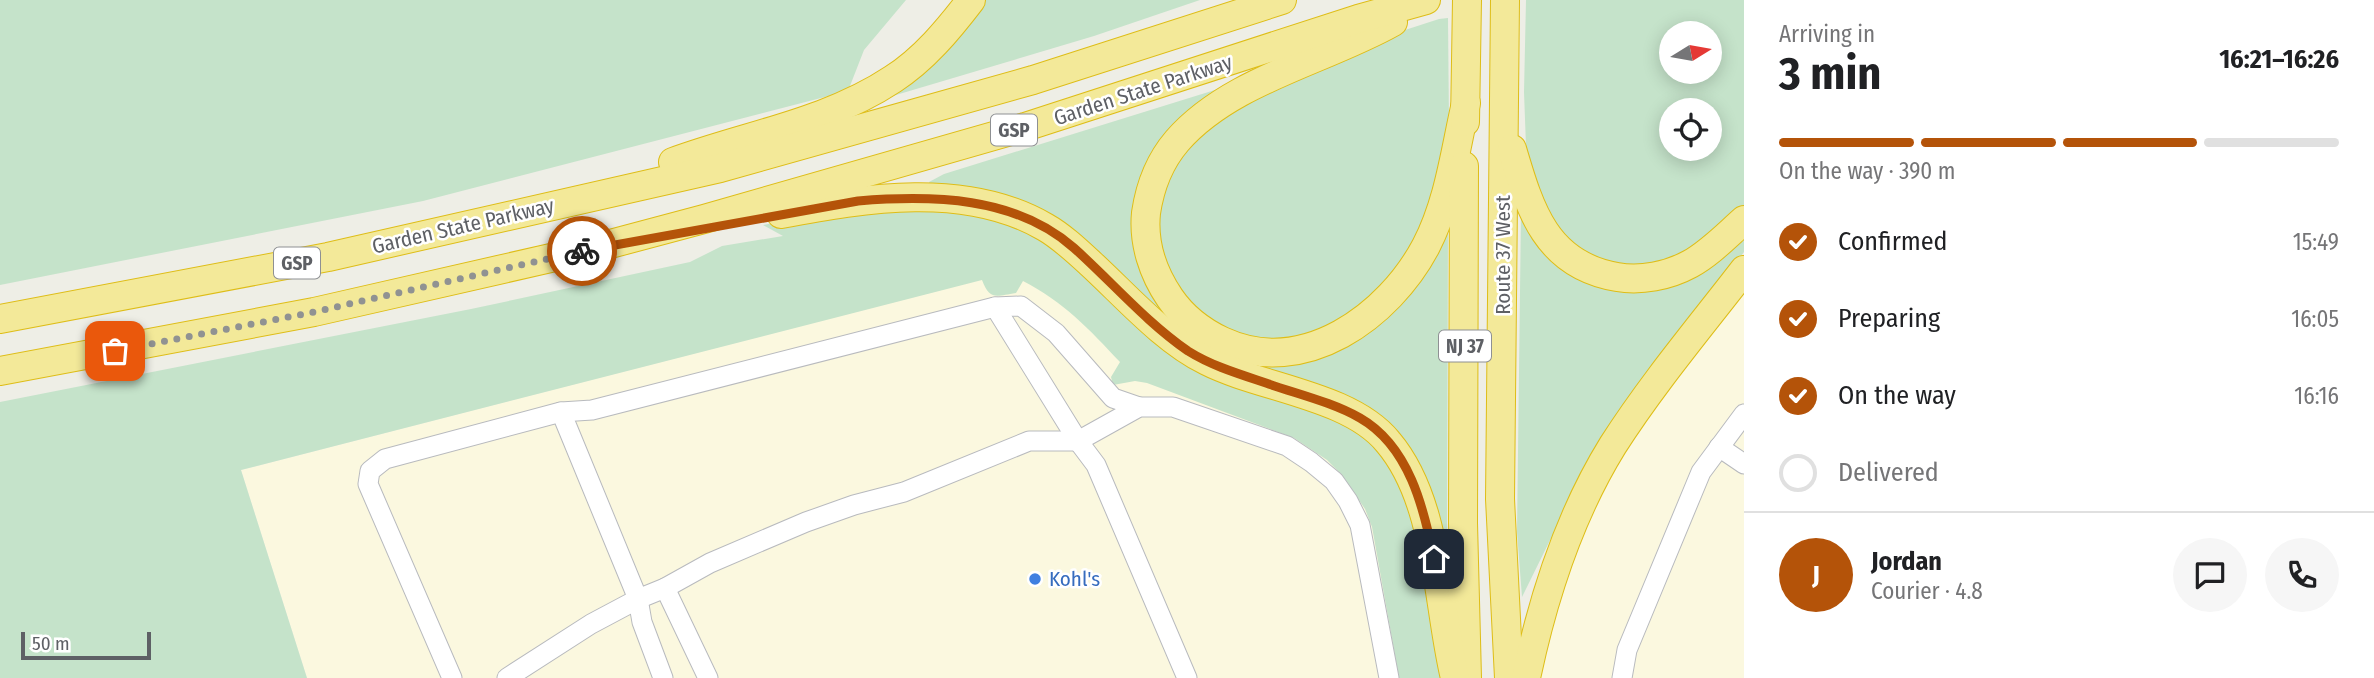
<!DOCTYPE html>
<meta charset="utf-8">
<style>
:root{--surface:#fff;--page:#f6f6f6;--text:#202124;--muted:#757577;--line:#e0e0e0;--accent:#b45309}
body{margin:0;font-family:"Fira Sans Condensed",sans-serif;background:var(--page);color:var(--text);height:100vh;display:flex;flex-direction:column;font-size:26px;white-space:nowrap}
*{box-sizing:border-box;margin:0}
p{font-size:23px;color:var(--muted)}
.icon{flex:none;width:38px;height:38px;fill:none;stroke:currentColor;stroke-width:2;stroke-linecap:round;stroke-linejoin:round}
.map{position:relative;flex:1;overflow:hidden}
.side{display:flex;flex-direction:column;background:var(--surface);width:630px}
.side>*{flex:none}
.needle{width:46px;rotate:79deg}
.fabs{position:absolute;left:1659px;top:21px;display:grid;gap:14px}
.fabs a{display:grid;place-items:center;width:63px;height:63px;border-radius:50%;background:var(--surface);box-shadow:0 4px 18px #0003;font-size:35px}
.scale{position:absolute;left:21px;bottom:18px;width:130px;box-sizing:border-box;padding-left:7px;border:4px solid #5e6065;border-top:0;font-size:19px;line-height:24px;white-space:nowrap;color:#5e6065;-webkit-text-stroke:5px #fff;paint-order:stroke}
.pin{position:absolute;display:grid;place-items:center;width:60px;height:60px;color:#fff;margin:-30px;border-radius:14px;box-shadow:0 4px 10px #0006}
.courier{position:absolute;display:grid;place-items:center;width:70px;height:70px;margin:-35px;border:5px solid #b45309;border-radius:50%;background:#fff;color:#222;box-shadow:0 2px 9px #0007}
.headline em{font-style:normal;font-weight:700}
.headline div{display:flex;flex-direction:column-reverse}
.headline{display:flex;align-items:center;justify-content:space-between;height:119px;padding:0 35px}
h1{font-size:46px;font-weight:700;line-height:52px}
.bar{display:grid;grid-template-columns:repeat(4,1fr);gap:10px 7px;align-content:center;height:84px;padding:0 35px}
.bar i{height:9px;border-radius:5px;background:var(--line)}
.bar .current{background:var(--accent)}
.bar p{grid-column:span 4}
.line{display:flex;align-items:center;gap:18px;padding:0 35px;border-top:2px solid var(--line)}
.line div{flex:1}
.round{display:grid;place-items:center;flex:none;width:74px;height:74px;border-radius:37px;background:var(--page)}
ol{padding:0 35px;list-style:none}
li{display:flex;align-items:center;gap:21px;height:77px}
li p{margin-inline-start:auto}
li .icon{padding:7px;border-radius:50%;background:var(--accent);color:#fff;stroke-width:4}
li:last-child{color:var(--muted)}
li i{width:38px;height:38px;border:4px solid var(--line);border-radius:50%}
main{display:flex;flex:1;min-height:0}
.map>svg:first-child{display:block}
</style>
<main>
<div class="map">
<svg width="1744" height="678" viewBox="0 0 1744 678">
<rect width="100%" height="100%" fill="#eeeee6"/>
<g fill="#fbf8df">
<path d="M1032,255l334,202 64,221h-1123l-66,-208 708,-182z"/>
<path d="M1744,288v390h-206l8,-61 63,-147z"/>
</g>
<g fill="#c5e3ca" fill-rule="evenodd">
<path d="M0,0h906l-42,50 -16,41 -425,110 -423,84z"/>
<path d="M984,0h216l-106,36 -225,67z"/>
<path d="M1526,0h218v205l-11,12 -55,39 -27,9 -40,-1 -48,-24 -36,-67 -3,-81zM1671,33h39v39h-39zM1671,110h39v39h-39z"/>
<path d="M1448,18l1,108 -17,81 -38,71 -59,47 -48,17 -36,-2 -56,-28 -33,-49 -6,-54 19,-47 51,-49 142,-71 71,-23z"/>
<path d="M1231,85l-82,83 23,147 142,39 134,-125 -1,337 -41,-115 -211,-108 -116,-105 -149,-51 -1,-5 15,-8z"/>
<path d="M850,209l140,5 60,27 125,110 169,68 43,36 27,54 27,169h-42l-27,-151 -7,-18 -23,-34 -15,-15 -33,-22 -147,-55 -12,-2 -22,4 -2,-8 9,-15c-31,-33 -56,-60 -97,-81l-7,12c-20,3 -26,8 -34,-13l-741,190 66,208h-307v-276l471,-93 219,-47 32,-16 61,-10 -20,-11z"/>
<path d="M1521,212l75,71 148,-49v18l-102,134 -86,142 -34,69 -5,-65z"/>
</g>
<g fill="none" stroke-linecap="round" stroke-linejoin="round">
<defs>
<g id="minor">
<path d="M995,307l83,134 18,24 91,213"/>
<path d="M561,412l77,187 4,23 21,56"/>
<path d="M1719,447l25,17"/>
<path d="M665,588l43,90"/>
<path d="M452,678l-84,-194 2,-13 15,-12 176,-47 31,-2 403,-103 26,-1 35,27 57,65 26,9"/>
<path d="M507,678l84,-54 47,-25 27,-11 45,-25 96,-41 48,-17 50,-13 125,-51h49l61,-34h34l114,39 24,16 23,19 14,20 12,24 29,153"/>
<path d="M1622,678l5,-28 69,-166 5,-12 43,-58"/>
</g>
<g id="highway">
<path d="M1505,0l-5,499 9,179"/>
<path d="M1393,22c-69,39 -163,58 -216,119 -18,21 -27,45 -31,72 -3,30 7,60 24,85 13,19 31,33 52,43 82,38 167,-25 204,-95 23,-44 29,-95 40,-143"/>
<path d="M1465,122l2,-122"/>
<path d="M1512,149c18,61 34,116 105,128 24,4 51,-1 73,-13 20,-11 37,-29 54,-44"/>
<path d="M673,162c73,-27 154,-39 220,-83 31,-20 55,-49 78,-79"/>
<path d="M1464,166l-1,357 4,155"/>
<path d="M781,214c84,-16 185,-33 264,13 16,9 31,23 45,36 35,32 74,77 117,98 53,27 143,34 181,81 51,60 49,162 67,236"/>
<path d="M0,319l328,-62 392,-89 313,-88 249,-80"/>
<path d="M0,371l314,-59 285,-65 105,-28 321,-92 333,-108 68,-19"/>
<path d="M1526,678c17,-81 43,-162 87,-233 39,-61 87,-118 131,-175"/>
</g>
</defs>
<use href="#minor" stroke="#b8babe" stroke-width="21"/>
<use href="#highway" stroke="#debd17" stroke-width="30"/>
<use href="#minor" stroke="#fff" stroke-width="19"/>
<use href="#highway" stroke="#f3e999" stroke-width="28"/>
</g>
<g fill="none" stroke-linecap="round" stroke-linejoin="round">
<path stroke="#909292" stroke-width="7" stroke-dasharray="0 12.6" d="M115,351l199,-39 268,-61"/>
<path stroke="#b45309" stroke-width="9" d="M582,251l276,-50c74,-6 157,-5 216,47 38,34 72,74 114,103 24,15 51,23 78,32 31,11 66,19 94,35 49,28 64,90 74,141"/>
</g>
<circle fill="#3f7fe0" stroke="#fff" stroke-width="2.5" cx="1035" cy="579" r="7"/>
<g text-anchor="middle" stroke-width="5" stroke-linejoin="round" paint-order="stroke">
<g fill="#fff" stroke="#8e9093" stroke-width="2">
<rect x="991" y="114.5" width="46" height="31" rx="5"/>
<rect x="274" y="247.5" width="46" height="31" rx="5"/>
<rect x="1439" y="330.5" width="52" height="31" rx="5"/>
</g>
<g font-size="19" font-weight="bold" fill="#5e6065">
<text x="1014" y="137">GSP</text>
<text x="297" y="270">GSP</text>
<text x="1465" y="353">NJ 37</text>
</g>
<g font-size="21" fill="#5e6065" stroke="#fff">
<text transform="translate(1143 90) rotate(-18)" y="7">Garden State Parkway</text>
<text transform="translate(463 226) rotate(-13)" y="7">Garden State Parkway</text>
<text transform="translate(1503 255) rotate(-90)" y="7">Route 37 West</text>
</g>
<g font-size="21" fill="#366cbe" stroke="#fff" text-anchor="start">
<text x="1049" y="586">Kohl's</text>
</g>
</g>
</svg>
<div class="fabs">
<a><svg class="needle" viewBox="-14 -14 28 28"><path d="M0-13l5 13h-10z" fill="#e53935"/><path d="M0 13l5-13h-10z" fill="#757577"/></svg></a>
<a><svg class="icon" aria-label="locate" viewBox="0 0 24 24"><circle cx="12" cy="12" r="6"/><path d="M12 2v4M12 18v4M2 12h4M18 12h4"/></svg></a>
</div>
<div class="scale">50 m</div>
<div class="pin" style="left:115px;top:351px;background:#ea580c"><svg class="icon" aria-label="bag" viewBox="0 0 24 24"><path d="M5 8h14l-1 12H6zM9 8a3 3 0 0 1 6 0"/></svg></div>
<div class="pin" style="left:1434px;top:559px;background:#1f2937"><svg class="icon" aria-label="home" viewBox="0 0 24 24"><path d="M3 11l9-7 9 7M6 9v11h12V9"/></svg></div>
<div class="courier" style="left:582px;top:251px"><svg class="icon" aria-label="bike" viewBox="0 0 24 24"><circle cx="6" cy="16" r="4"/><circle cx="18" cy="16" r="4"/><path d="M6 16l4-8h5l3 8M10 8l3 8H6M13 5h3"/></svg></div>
</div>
<section class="side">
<div class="headline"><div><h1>3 min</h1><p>Arriving in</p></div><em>16:21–16:26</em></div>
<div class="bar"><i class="current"></i><i class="current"></i><i class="current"></i><i></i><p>On the way · 390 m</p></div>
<ol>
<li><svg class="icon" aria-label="check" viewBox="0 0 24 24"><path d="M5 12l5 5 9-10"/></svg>Confirmed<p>15:49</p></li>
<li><svg class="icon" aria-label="check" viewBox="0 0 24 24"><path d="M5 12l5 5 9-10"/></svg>Preparing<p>16:05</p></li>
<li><svg class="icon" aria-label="check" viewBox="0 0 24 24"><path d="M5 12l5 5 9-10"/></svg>On the way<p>16:16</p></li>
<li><i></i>Delivered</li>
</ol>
<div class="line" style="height:126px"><b class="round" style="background:var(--accent);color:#fff">J</b><div><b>Jordan</b><p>Courier · 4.8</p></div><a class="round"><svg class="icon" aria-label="chat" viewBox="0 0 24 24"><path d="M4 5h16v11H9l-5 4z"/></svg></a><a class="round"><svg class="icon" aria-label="phone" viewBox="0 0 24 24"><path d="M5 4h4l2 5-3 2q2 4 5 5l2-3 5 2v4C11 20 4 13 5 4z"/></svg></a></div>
</section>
</main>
